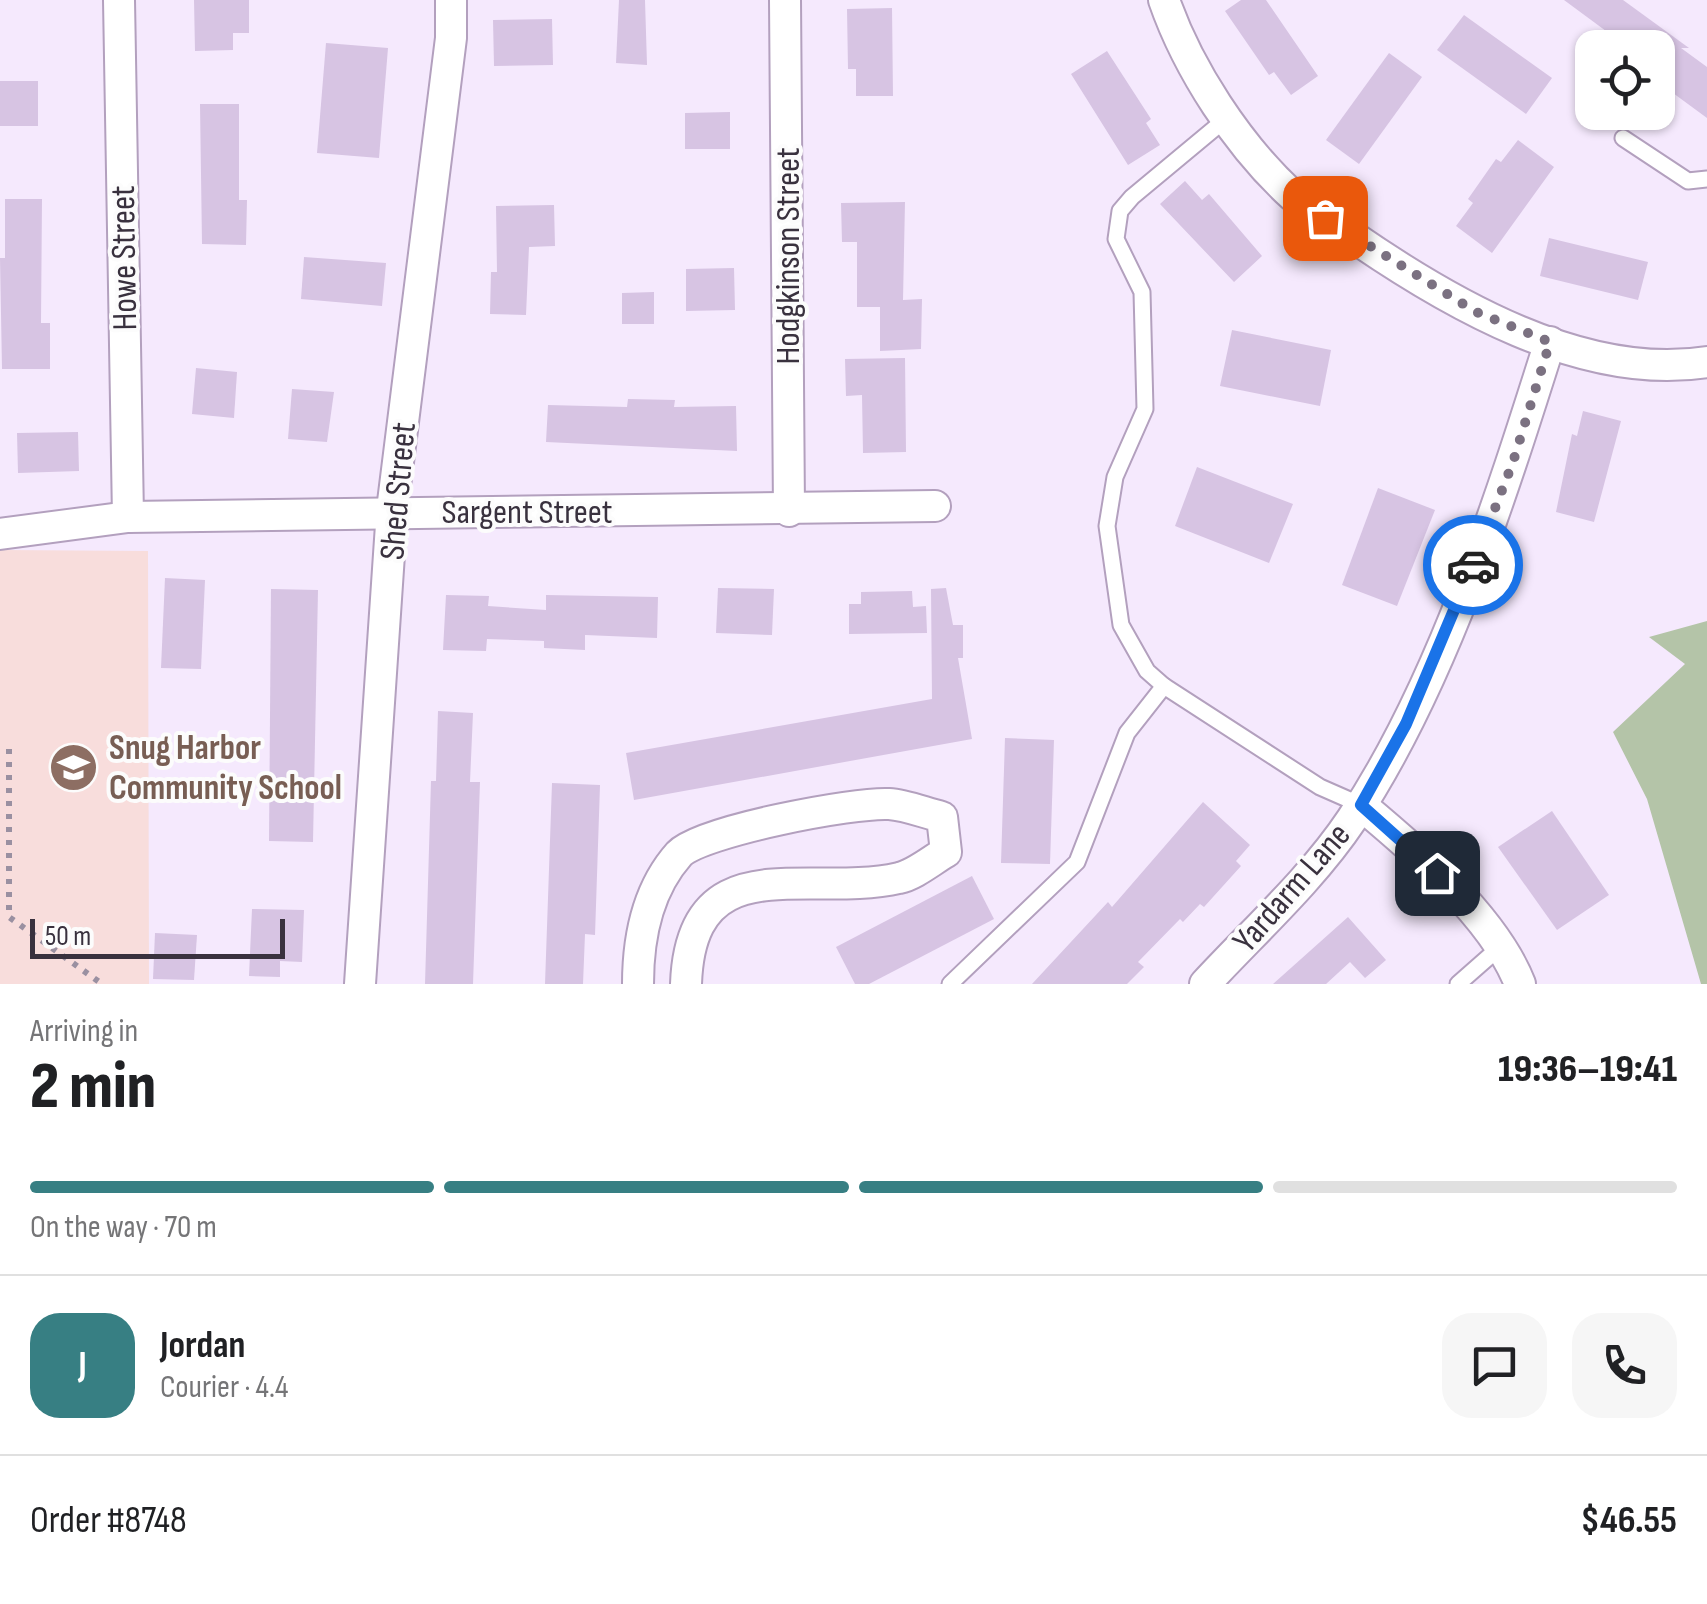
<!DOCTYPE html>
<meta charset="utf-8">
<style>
:root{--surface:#fff;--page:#f6f6f6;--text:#202124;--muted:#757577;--line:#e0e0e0;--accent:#377f83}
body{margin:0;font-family:"Sofia Sans Condensed",sans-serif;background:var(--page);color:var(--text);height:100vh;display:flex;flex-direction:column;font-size:38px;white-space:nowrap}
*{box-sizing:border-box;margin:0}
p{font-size:32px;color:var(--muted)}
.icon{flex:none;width:55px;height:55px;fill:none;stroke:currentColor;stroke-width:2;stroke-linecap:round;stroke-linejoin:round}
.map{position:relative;height:984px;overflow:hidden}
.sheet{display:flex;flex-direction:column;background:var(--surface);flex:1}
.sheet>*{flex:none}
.fabs{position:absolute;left:1575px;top:30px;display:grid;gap:20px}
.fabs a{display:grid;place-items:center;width:100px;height:100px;border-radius:20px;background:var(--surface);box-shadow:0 2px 8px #0004;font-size:50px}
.scale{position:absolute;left:30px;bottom:25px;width:255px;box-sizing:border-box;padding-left:10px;border:5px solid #39313e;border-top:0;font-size:28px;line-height:35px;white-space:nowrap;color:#39313e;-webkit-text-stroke:8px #fcfcfc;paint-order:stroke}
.pin{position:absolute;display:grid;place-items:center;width:85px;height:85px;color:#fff;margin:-42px;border-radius:20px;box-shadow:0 5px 15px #0006}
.courier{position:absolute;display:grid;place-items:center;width:100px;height:100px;margin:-50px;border:8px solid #1a73e8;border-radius:50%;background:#fff;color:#222;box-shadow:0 2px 12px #0007}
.headline em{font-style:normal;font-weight:800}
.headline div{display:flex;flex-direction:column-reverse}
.headline{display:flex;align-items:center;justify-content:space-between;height:170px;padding:0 30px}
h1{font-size:65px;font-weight:800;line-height:75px}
.bar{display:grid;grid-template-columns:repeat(4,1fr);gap:15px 10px;align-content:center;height:120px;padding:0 30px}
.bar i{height:12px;border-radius:8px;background:var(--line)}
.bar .selected{background:var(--accent)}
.bar p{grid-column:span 4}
.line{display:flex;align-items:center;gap:25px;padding:0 30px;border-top:2px solid var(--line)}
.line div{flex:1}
.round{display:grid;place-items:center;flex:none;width:105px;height:105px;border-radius:30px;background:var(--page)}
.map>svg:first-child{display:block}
</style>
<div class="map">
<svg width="1707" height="984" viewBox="0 0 1707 984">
<rect width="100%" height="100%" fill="#f5e9fd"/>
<path fill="#f8dddc" d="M0,550l148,1 1,433h-149z"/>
<path fill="#b4c4a8" d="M1707,621v363h-6l-54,-185 -34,-67 72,-68 -36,-27z"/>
<g fill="#d7c4e3">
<path d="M194,0h55v33h-16v17l-38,1z"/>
<path d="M619,0h26l2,65 -31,-2z"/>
<path d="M1241,0h25l52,76 -27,19 -17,-23 -5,3 -44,-64z"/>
<path d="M1564,0h59l66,48h-8l26,19v51l-49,-36v-34h-29z"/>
<path d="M892,8l1,88h-37v-27h-8l-1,-60z"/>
<path d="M1464,15l88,63 -26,36 -89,-64z"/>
<path d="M552,19l1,46 -59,1 -1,-46z"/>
<path d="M326,43l62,5 -9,110 -62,-5z"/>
<path d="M1107,51l44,68 -5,4 14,22 -32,20 -57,-91z"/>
<path d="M1389,53l33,24 -63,87 -33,-24z"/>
<rect x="0" y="81" width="38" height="45"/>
<path d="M200,104h39v96h8l-1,45 -44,-1z"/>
<path d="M730,112v37h-45v-36z"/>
<path d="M1518,140l36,27 -62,86 -36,-27 17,-23 -5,-4 28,-40 5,3z"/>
<path d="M1185,181l17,19 7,-6 53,62 -28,26 -74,-78z"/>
<path d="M5,199h37l-1,124h9v46h-48l-2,-111h5z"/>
<path d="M905,202l-2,98 19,-1 -1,50 -41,2v-44h-23v-65h-15l-1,-39z"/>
<path d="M554,205l1,41 -26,1 -3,68 -36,-1 1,-42h6l-1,-66z"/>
<path d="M1549,238l99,24 -10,38 -98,-24z"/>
<path d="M304,257l82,6 -4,43 -81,-7z"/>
<path d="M734,268l1,42 -49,1v-42z"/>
<path d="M654,292v32h-32v-31z"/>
<path d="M1232,330l99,20 -11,56 -100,-20z"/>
<path d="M905,358l1,94 -43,1 -1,-58 -16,1 -1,-37z"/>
<path d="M196,368l41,4 -3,46 -42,-4z"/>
<path d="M292,389l42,3 -7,50 -39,-3z"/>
<path d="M628,399l47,1 -1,7 62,-1 1,45 -191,-9 2,-37 79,2z"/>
<path d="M1583,411l38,10 -27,101 -38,-10 16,-78 5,2z"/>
<path d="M78,432l1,39 -61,2 -1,-40z"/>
<path d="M1197,467l96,37 -24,59 -94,-37z"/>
<path d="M1378,488l57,22 -38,96 -55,-21z"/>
<path d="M165,578l40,2 -4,89 -40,-1z"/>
<path d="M718,588l56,1 -2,46 -56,-2z"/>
<path d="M946,588l7,37h10v33h-5l14,81 -338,61 -8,-47 306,-54 -1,-110z"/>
<path d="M271,589l47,1 -5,252 -44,-1z"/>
<path d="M912,591l1,16 13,-1 1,27 -78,1v-30h12v-12z"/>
<path d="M446,595l43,1 -1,10 58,4v-15l112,2 -1,41 -72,-3v15l-41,-2v-7l-57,-2 -1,12 -43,-1z"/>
<path d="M438,711l35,2 -3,69h10l-7,202h-48l6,-203h5z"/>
<path d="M1005,738l49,2 -4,124 -49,-1z"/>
<path d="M552,783l48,2 -5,150 -10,-1 -2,50h-38z"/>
<path d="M1203,802l47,43 -14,16 5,5 -37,41 -4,-3 -17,18 -3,-3 -42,43 6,5 -17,17h-95l76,-82 4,5z"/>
<path d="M1552,811l57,84 -52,35 -59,-83z"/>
<path d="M972,876l22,43 -125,65h-14l-19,-37z"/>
<path d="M252,909l52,1 -2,52 -22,-1v16l-31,-1z"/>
<path d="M1348,917l38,43 -21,18 -15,-16 -24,22h-53z"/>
<path d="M155,933l42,2 -3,45 -41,-1z"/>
</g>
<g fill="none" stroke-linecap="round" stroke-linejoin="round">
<defs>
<g id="service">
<path d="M1227,118l-95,79 -12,14 -4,28 26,53 3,117 -30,68 -8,49 14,99 26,46 17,15 156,101 41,18"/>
<path d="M1623,138l65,43 19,-2"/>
<path d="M950,984l127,-122 50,-129 37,-47"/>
<path d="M1458,984l42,-37"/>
</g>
<g id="minor">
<path d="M119,0l9,517"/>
<path d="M785,0l4,511"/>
<path d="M1164,0c24,69 74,146 129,196 16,14 38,26 56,38 98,68 234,148 358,128"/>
<path d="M0,534l128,-17 807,-11"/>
<path d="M1361,805c54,45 133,112 159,179"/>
<path d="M360,984l32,-474 59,-472v-38"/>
<path d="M638,984c0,-47 9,-94 41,-130 22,-23 175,-52 210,-50 17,1 36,9 53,13l4,35c-14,8 -32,23 -47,26 -92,21 -208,-35 -213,106"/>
<path d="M1205,984c49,-53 107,-105 147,-165 90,-135 149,-322 198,-477"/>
</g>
</defs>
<use href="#service" stroke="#b3a0be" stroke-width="19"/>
<use href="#minor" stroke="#b3a0be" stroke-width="34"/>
<path stroke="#9a90a1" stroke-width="6" stroke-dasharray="5 8" stroke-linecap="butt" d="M9,749v168l93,67"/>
<use href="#service" stroke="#fff" stroke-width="15"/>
<use href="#minor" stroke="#fff" stroke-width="30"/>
</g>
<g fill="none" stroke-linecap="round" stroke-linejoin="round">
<path stroke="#7b7181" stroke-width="10" stroke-dasharray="0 18" d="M1325,218l151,94 74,30 -37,120 -40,103"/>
<path stroke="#1a73e8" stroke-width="12" d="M1437,873l-76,-68 45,-81 67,-159"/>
</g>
<defs>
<symbol id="school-disc" viewBox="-11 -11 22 22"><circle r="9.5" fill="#8d6e63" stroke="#fcfcfc"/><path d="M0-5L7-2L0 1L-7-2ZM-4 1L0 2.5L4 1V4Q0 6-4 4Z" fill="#fff"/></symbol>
</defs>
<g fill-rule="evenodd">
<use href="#school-disc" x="46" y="740" width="55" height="55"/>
</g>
<g text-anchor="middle" stroke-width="8" stroke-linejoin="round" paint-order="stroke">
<g font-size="35" fill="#39313e" stroke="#fcfcfc">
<text transform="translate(787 256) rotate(-90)" y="12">Hodgkinson Street</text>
<text transform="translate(123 258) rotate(-91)" y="12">Howe Street</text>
<text transform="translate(397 491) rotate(-85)" y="12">Shed Street</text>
<text x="527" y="523">Sargent Street</text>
<text transform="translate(1291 887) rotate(-49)" y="12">Yardarm Lane</text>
</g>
<g font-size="35" font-weight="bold" fill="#785e54" stroke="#fcfcfc" text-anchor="start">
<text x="109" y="759">Snug Harbor<tspan x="109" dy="40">Community School</tspan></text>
</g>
</g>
</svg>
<div class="fabs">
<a><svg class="icon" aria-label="locate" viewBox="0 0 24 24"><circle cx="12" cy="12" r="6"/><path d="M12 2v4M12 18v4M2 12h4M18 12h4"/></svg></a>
</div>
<div class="scale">50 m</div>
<div class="pin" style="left:1325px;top:218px;background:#ea580c"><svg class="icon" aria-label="bag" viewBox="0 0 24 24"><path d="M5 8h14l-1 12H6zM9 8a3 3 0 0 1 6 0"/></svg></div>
<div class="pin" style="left:1437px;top:873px;background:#1f2937"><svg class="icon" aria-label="home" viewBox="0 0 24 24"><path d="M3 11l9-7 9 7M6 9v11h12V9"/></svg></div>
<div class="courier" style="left:1473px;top:565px"><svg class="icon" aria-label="car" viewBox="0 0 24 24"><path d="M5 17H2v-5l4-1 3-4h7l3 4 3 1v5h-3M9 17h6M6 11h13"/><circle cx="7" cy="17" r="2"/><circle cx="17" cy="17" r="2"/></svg></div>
</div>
<section class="sheet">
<div class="headline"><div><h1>2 min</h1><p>Arriving in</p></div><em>19:36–19:41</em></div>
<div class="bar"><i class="selected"></i><i class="selected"></i><i class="selected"></i><i></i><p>On the way · 70 m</p></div>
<div class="line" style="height:180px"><b class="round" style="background:var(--accent);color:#fff">J</b><div><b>Jordan</b><p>Courier · 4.4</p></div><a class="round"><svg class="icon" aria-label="chat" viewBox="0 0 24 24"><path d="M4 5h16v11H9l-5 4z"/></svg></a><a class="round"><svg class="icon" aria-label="phone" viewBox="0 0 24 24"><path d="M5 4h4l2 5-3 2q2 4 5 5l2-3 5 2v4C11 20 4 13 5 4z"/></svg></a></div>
<div class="line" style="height:130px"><div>Order #8748</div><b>$46.55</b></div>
</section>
